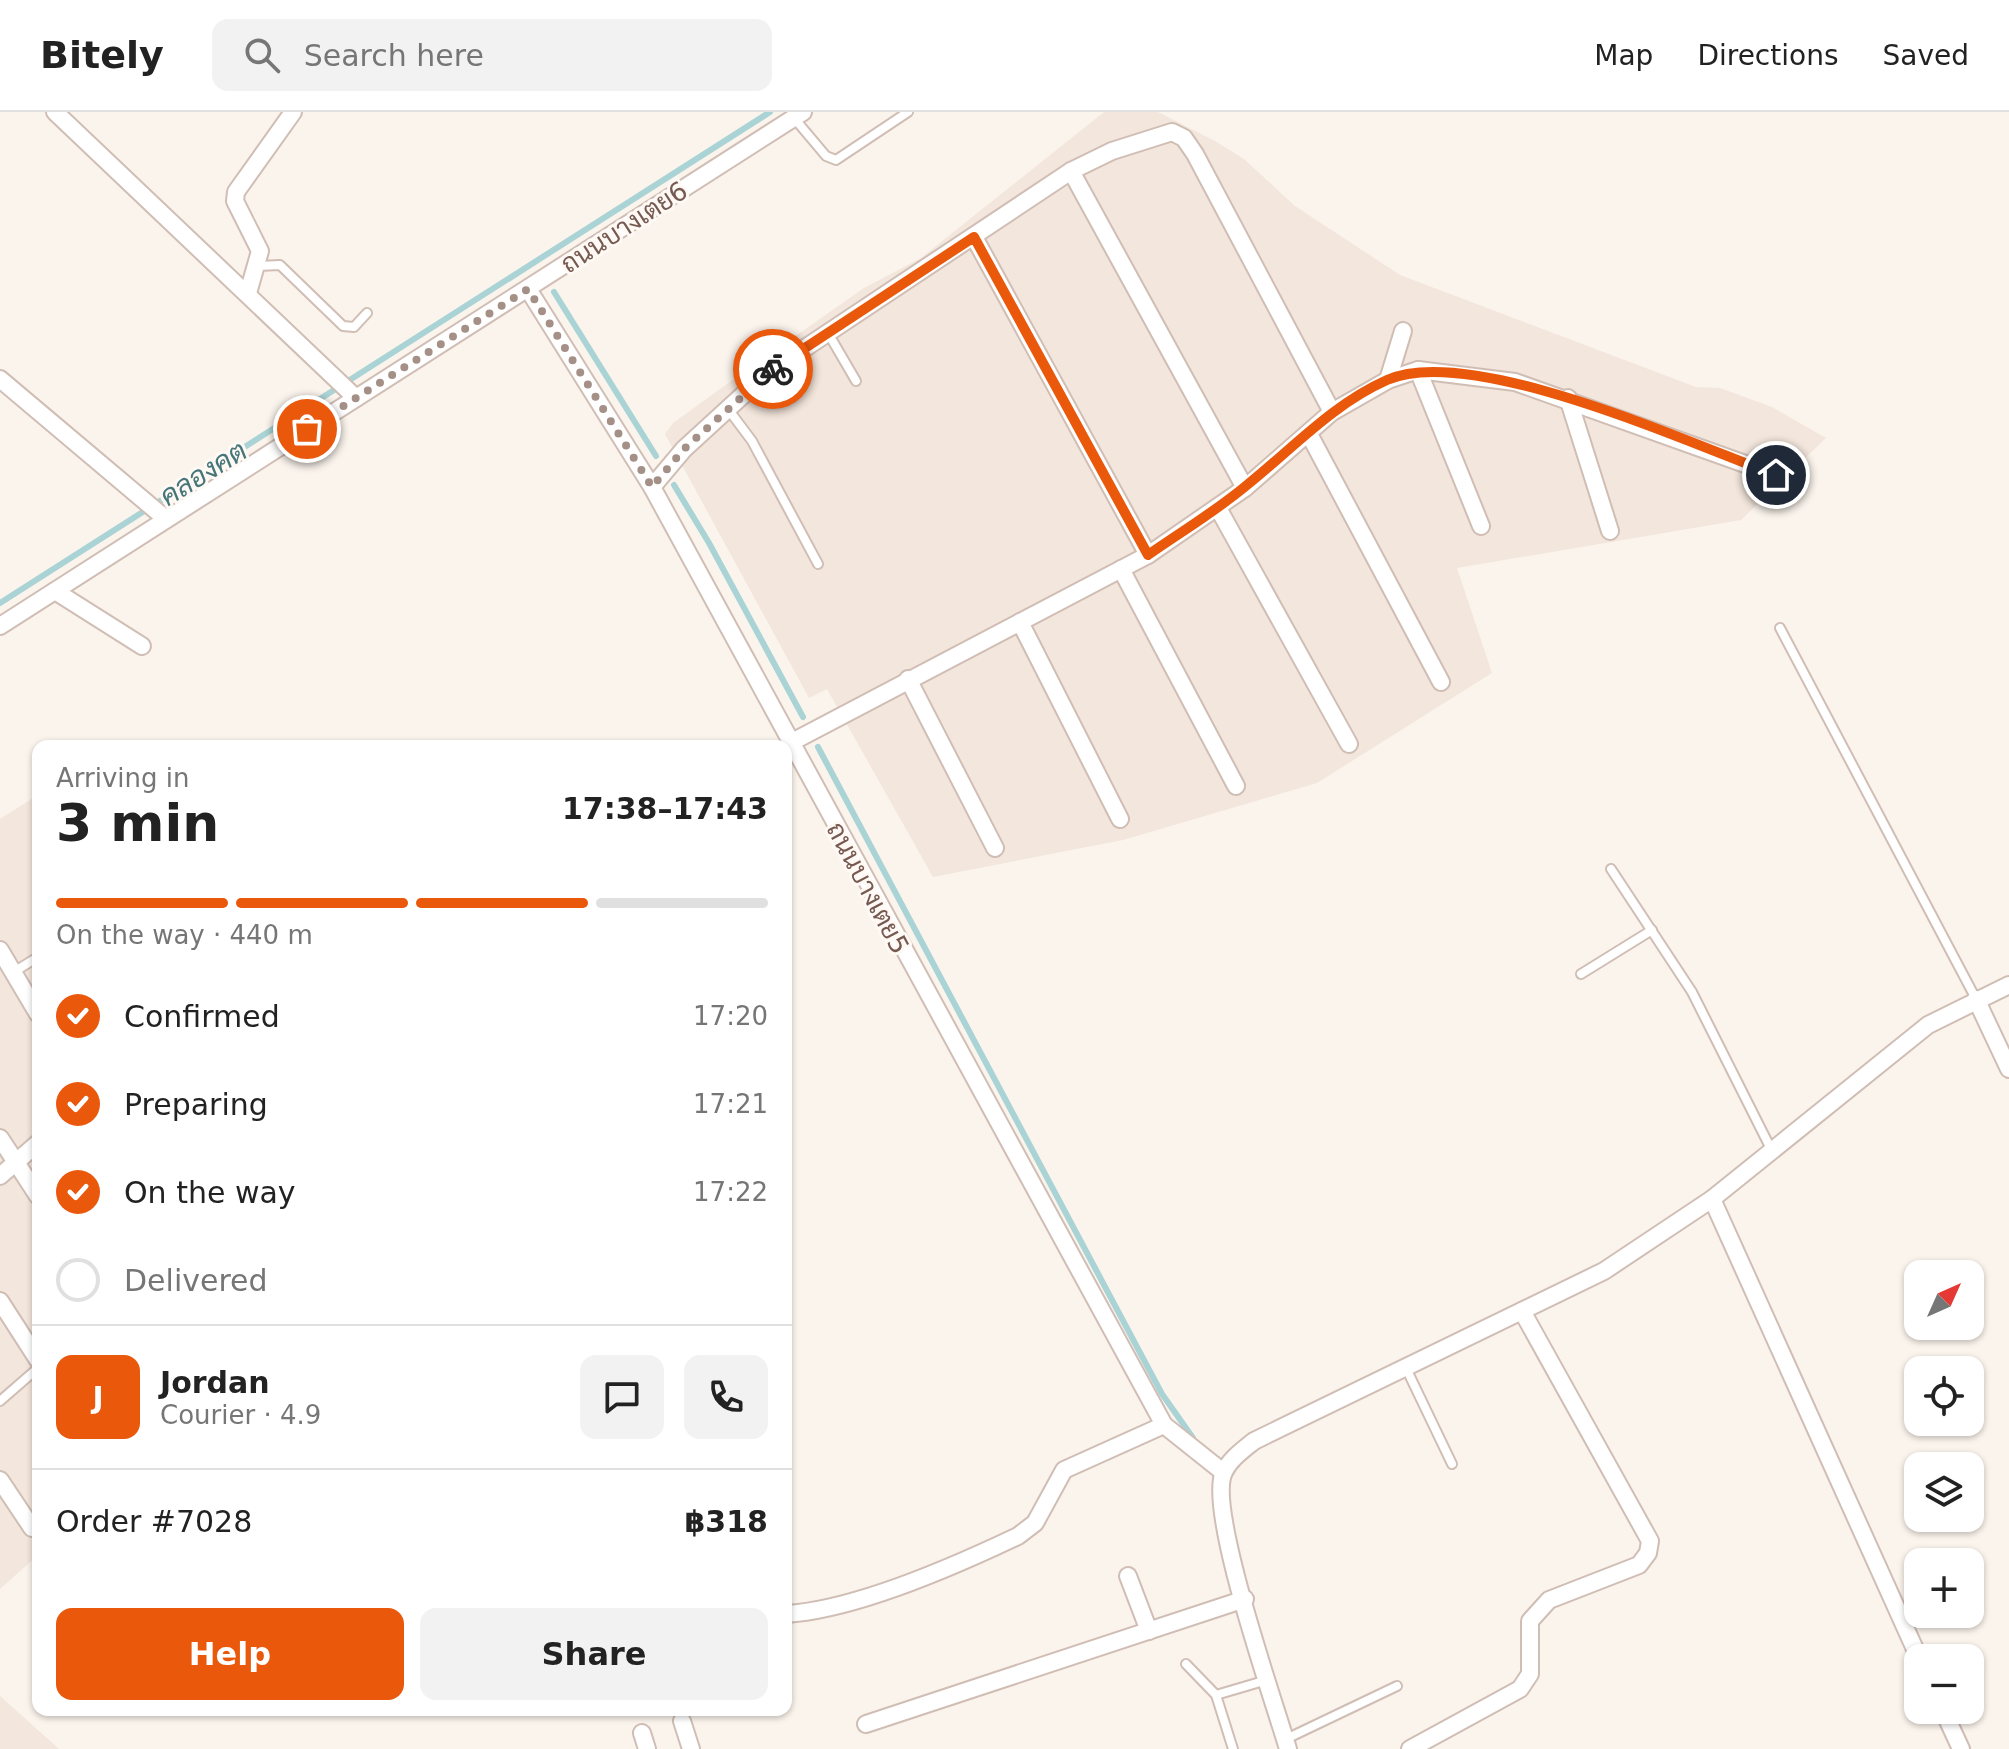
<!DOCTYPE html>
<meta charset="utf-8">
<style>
:root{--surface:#fff;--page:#f2f2f2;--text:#222;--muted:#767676;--line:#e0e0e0;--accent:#ea580c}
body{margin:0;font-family:"DejaVu Sans",Sarabun,sans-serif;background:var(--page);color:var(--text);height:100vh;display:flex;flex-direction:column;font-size:30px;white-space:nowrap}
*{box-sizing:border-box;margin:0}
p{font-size:26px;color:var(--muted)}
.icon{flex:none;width:44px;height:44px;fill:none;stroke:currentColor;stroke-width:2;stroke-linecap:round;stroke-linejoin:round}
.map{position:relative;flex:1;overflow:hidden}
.sheet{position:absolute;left:32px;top:628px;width:760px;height:976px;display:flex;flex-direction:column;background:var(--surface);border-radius:16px;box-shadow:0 2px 6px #0004}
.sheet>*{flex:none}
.needle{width:52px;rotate:45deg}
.controls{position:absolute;left:1904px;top:1148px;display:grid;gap:16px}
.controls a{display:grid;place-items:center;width:80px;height:80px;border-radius:16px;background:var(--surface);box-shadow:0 2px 6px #0004;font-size:40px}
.pin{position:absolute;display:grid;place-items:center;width:68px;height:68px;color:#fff;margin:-34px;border:4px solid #fff;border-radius:50%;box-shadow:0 2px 8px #0007}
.courier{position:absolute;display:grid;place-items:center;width:80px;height:80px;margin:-40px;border:6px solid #ea580c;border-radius:50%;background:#fff;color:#222;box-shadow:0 2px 10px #0007}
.head em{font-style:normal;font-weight:700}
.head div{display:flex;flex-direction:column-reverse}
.head{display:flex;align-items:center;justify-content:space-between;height:136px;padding:0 24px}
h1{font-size:52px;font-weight:700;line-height:60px}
.bar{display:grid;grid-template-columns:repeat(4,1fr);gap:12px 8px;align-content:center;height:96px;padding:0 24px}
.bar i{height:10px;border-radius:6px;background:var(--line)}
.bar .current{background:var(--accent)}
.bar p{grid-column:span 4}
.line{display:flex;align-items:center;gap:20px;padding:0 24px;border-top:2px solid var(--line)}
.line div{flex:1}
.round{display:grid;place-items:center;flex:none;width:84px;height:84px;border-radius:16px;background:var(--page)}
ol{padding:0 24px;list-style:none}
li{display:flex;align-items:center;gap:24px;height:88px}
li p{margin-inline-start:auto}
li .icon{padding:8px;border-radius:50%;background:var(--accent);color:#fff;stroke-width:4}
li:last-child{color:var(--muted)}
li i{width:44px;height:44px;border:4px solid var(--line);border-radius:50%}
.primary-button{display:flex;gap:16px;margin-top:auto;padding:16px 24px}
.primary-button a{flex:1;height:92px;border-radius:16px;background:var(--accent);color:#fff;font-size:32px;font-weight:700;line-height:92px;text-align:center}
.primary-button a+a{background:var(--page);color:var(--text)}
header{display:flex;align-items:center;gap:48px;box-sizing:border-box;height:112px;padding:0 40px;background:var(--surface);border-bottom:2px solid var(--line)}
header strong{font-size:38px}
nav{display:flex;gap:44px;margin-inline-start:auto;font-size:28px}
.search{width:560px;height:72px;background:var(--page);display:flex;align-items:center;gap:20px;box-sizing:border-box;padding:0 28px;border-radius:16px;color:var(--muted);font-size:30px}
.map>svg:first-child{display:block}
</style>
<header>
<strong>Bitely</strong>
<div class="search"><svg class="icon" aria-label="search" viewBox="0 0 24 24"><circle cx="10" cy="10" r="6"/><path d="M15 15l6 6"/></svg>Search here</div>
<nav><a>Map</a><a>Directions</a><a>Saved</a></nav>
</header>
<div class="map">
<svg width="2009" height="1637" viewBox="0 0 2009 1637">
<rect width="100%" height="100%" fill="#fbf4ed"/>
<g fill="#f3e6dc">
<path d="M1104,0h54l57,29 29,18 51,47 105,69 296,112 24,1 52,19 54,31 -85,82 -284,48 35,105 -175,110 -194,57 -190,37 -106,-188 -18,9 -144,-264 8,-11 54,-39 137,-96 57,-30z"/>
<path d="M38,683v760l-38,34v-770z"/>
<path d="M0,1584l59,53h-59z"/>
</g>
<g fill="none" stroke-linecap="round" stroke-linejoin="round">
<g stroke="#aad3d5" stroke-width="6">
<path d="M554,180l102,164"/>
<path d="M674,373l35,58 94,174"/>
<path d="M0,491l770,-491"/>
<path d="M818,635l344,647 31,44"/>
</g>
<defs>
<g id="lane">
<path d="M794,6l32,38 10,4 72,-48"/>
<path d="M258,154l22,-1 63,61 11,1 13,-14"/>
<path d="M828,221l28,48"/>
<path d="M728,297l24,32 66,123"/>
<path d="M1780,516l196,371"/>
<path d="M1611,757l81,123 79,157"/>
<path d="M12,861l26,-16"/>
<path d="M1581,862l71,-44"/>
<path d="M1405,1254l47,98"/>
<path d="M0,1289l38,-33"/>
<path d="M1186,1552l30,31"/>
<path d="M1286,1627l111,-53"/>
<path d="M1233,1637l-17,-54 51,-15"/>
</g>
<g id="street">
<path d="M55,0l301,286"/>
<path d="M1071,59l174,317"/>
<path d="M974,125l174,318"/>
<path d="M528,177l124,198 512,938 59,47"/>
<path d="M248,181l12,-42 -25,-50 1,-9 57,-80"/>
<path d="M1418,258l63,156"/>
<path d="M0,267l166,140"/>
<path d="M1388,268l15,-49"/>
<path d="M1568,286l42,133"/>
<path d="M1309,322l132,248"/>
<path d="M652,375l32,-38 82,-75 305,-203 41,-20 60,-19 12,6 11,16 137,258"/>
<path d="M1218,396l131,236"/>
<path d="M1121,457l115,217"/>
<path d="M55,479l87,55"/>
<path d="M1020,510l100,197"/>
<path d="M0,514l803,-514"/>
<path d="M908,567l87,169"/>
<path d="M790,631l358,-188 97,-67 87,-76 56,-32 30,-10 97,12 261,93"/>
<path d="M0,838l38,64"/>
<path d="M1976,887l33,70"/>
<path d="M0,1026l38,58"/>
<path d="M0,1064l38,-33"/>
<path d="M1712,1087l207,459"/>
<path d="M0,1189l38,59"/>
<path d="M0,1368l32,48"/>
<path d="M1128,1464l21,55"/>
<path d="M786,1502c69,-4 169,-48 232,-78l17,-13 29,-53 100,-45"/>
<path d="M1943,1598l18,39"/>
<path d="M682,1609l9,28"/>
<path d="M866,1612l379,-125"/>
<path d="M642,1621l5,16"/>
<path d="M1288,1637c-14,-48 -82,-241 -64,-277 6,-13 19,-22 30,-31l350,-170 108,-72 216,-174 81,-40"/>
<path d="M1410,1637l110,-60 10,-15v-53l19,-21 90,-35 9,-12 2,-12 -128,-230"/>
</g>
</defs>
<use href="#lane" stroke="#d0beb5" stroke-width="12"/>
<use href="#street" stroke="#d0beb5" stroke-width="20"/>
<use href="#lane" stroke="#fff" stroke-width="8"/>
<use href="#street" stroke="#fff" stroke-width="16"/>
</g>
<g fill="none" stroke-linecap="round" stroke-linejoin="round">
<path stroke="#a59088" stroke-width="8" stroke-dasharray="0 14.4" d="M307,317l221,-140 124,198 32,-38 89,-80"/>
<path stroke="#ea580c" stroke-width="10" d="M773,257l201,-132 174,318c33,-23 68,-44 99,-70 46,-37 86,-81 140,-105 83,-37 302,63 389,95"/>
</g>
<g text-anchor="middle" stroke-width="6" stroke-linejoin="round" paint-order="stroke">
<g font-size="26" fill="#765a51" stroke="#fef9f4">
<text transform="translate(624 115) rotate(-33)" y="9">ถนนบางเตย6</text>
<text transform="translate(868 776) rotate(62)" y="9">ถนนบางเตย5</text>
</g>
<g font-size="28" font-style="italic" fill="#467678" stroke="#fef9f4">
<text transform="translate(203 361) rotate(-32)" y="10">คลองคต</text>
</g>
</g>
</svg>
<div class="controls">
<a><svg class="needle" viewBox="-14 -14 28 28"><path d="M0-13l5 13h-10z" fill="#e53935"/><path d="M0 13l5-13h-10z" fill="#767676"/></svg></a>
<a><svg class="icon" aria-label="locate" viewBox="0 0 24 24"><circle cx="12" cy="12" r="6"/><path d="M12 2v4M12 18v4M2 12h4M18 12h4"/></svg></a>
<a><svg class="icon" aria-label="layers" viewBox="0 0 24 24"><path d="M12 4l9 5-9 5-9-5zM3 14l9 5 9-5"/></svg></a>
<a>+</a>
<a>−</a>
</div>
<div class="pin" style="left:307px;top:317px;background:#ea580c"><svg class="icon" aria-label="bag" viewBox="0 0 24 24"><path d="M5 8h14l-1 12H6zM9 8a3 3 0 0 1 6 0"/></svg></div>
<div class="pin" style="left:1776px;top:363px;background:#1f2937"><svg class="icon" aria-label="home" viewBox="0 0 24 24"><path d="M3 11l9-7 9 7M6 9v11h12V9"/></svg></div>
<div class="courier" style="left:773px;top:257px"><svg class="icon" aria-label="bike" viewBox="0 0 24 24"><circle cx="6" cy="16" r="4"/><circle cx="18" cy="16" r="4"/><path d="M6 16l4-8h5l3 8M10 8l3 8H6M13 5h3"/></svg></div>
<section class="sheet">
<div class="head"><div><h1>3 min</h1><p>Arriving in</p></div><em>17:38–17:43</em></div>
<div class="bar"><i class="current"></i><i class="current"></i><i class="current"></i><i></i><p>On the way · 440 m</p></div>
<ol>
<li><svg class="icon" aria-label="check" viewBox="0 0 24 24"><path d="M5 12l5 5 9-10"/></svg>Confirmed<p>17:20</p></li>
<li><svg class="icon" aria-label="check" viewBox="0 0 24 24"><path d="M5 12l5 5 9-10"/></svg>Preparing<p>17:21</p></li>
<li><svg class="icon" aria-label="check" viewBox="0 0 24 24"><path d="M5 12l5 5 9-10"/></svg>On the way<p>17:22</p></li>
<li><i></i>Delivered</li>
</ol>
<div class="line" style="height:144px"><b class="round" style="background:var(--accent);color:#fff">J</b><div><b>Jordan</b><p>Courier · 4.9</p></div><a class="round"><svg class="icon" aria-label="chat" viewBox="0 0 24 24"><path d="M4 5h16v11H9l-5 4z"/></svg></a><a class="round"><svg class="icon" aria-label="phone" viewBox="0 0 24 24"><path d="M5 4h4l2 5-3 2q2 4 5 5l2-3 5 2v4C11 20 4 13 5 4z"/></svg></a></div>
<div class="line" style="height:104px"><div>Order #7028</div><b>฿318</b></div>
<div class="primary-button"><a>Help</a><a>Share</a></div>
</section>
</div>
